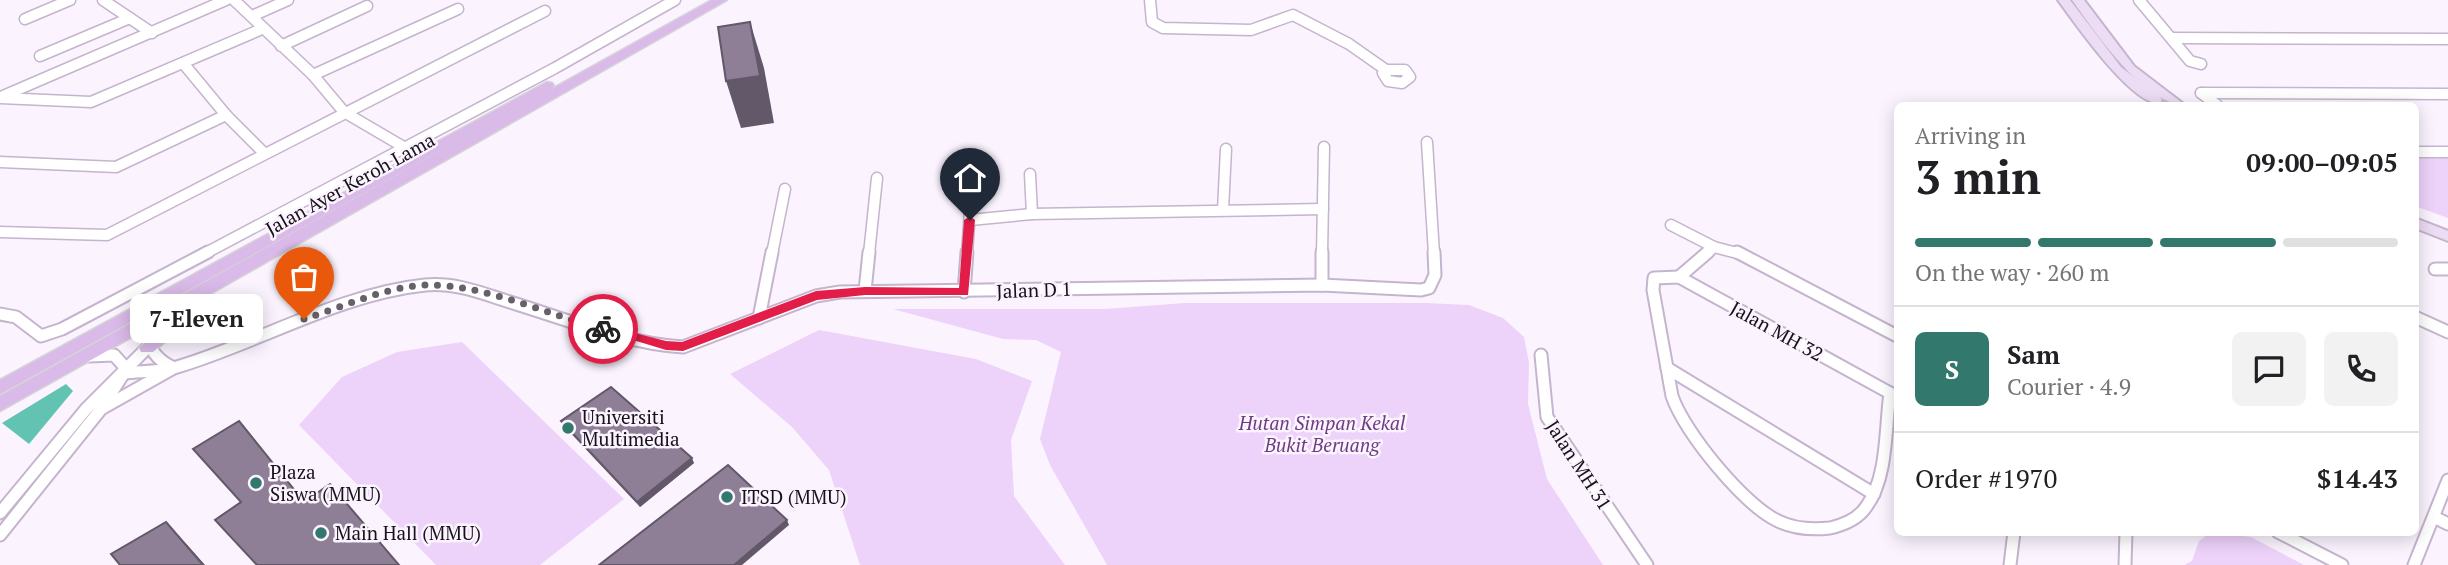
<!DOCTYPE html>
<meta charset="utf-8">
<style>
:root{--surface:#fff;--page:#f2f2f2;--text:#202124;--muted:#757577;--line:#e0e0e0;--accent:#33786c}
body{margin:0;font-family:"PT Serif",serif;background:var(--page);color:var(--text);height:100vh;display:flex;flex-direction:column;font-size:26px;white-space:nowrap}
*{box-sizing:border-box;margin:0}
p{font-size:23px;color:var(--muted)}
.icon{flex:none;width:38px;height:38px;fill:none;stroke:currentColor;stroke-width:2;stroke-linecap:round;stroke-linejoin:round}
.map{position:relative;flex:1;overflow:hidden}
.sheet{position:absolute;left:1894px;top:102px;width:525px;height:434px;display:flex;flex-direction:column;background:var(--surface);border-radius:10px;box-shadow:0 4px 18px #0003}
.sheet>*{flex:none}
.pin{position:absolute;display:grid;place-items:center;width:60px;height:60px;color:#fff;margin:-72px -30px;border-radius:50% 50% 50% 0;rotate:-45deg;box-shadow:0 0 7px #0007}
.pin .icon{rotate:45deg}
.courier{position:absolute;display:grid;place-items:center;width:70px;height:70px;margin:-35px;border:5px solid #e11d48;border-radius:50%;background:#fff;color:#222;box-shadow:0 2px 9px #0007}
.bubble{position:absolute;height:49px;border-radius:10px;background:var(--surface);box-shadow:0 4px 18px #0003;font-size:23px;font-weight:600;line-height:49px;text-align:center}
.headline em{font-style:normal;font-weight:600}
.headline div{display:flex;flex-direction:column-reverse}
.headline{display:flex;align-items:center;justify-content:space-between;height:119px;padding:0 21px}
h1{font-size:46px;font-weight:600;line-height:52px}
.bar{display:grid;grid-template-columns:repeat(4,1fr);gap:10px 7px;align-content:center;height:84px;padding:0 21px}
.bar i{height:9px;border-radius:5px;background:var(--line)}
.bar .selected{background:var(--accent)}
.bar p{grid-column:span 4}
.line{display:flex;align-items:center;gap:18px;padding:0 21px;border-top:2px solid var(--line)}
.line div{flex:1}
.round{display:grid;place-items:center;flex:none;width:74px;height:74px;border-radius:10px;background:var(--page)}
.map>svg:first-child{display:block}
</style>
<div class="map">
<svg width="2448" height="565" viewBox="0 0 2448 565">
<rect width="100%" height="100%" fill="#fbf4ff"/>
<g fill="#edd2fa">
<path d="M2415,156h33v62l-33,-12z"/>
<path d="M1185,303h241l43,2 34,13 21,19 5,26 -1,41 19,75 56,86h-496l-57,-100 -10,-26 21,-87 -25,-12 -33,-1 -110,-30h212z"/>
<path d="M819,330l157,29 56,22 -21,59 3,56 51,69h-205l-31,-95 -37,-43 -62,-53z"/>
<path d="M462,342l162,157 -84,66h-104l-137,-140 43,-48 55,-25z"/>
<path d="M2211,532l40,5 53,28h-120l8,-4 7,-20z"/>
</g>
<path fill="#63c3b2" d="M66,384l7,7 -44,53 -27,-21z"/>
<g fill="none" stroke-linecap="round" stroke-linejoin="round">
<defs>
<g id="minor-far1">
<path d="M103,0l49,33"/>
<path d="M234,0l79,75 31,37 75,44"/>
<path d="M1150,0l2,22 11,6 88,2 42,-15 56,29 37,26"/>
<path d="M2139,0l51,61 11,3"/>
<path d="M252,16l36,-16"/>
<path d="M25,19l45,-19"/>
<path d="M2172,38l276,1"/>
<path d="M281,46l86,-40"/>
<path d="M40,56l90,-38"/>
<path d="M183,63l43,52 38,38"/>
<path d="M1386,70h19l5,7 -8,6 -14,-2 -5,-8z"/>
<path d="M313,75l145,-66"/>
<path d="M2201,93l247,1"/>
<path d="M2201,93l16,12"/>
<path d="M3,96l223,-96"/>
<path d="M0,98l91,4 171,-73"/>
<path d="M1427,142l7,112"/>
<path d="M2415,152h33"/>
<path d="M0,162l116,5 110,-52"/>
<path d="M1030,174l2,40"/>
<path d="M1223,210l3,-61"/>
<path d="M970,220l62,-6 291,-5"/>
<path d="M1671,225l43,22 27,7"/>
<path d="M0,232l107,3 438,-224"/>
<path d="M204,254l351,-186 120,-68"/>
<path d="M772,254l13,-65"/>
<path d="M869,254l8,-76"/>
<path d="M967,254l5,-75"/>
<path d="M1322,254l2,-107"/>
<path d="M1706,254l8,-7"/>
</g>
<g id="minor">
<path d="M1737,252l160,84"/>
<path d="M2435,269h13"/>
<path d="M1679,277l29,-25"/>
<path d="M1679,277l211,116c-5,35 -2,85 -24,114 -8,12 -23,18 -36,21 -18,2 -36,1 -52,-7 -34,-16 -94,-89 -106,-125l-19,-106 1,-12z"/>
<path d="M1322,285v-33"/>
<path d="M865,291l4,-39"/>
<path d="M964,292l3,-40"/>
<path d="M0,314l16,3 25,19 21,-7 146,-77"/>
<path d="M2415,317l33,15"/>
<path d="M759,318l13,-66"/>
<path d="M135,321c17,9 7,32 37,46"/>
<path d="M1541,355l6,62 100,148"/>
<path d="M1667,368l207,126"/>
<path d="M124,373c17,-2 37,-1 53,-6 81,-24 162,-73 248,-82 31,-3 59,9 88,18 52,16 115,41 170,44l133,-51 24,-4 482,-7 99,5 8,-2 6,-13 -1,-23"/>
<path d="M1890,393l7,4"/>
<path d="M101,409l71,-40"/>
<path d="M0,513l86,-104 61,-61"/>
<path d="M2434,517l14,7"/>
<path d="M2278,532l64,33"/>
<path d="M0,535l101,-126 23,-36v-7l-10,-11 -25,1"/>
<path d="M2010,565l4,-33"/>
<path d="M2125,565l1,-33"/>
<path d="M2414,565l34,-85"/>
</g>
<g id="secondary">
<path d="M2058,0h12l51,67 39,30 2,3 -2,3c-27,4 -86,-81 -102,-103z"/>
<path d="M2072,0h12l50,66 51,39c-41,0 -90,-73 -113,-105z"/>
<path d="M2415,218l33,13v10l-33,-13z"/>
</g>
<g id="primary">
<path d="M712,0h15l-517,294 3,4 -2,4 -58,50h-12l-2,-4 41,-38 -180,101v-15z"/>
<path d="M547,82l5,1 2,3 -2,3 -552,305v-14z"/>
</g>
</defs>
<use href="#minor-far1" stroke="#c5b4cd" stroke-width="13"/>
<use href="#minor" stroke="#c5b4cd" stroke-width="15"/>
<use href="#secondary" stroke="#c5b4cd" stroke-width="4"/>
<use href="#primary" stroke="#d5d4d6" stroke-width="3"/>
<use href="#minor-far1" stroke="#fff" stroke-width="10"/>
<use href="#minor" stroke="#fff" stroke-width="11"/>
<use href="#secondary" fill="#ecdcf4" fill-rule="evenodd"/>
<use href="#primary" fill="#dabae8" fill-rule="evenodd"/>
</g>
<path fill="#7a6c81" d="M561,421l133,42 -54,44 -76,-81z"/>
<g fill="#635869">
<path d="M750,22l14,46 10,55 -33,5 -15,-47z"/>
<path d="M692,458l2,5 -54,44 -3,-5z"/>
<path d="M787,520l2,5 -47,40h-8z"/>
<path d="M166,522l24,26 15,17h-2z"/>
</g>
<g fill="#8e7e96" stroke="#635869" stroke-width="2">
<path d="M750,22l10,54 -34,5 -8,-54z"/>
<path d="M611,387l81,71 -55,44 -76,-81z"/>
<path d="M239,421l65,81 26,-18 69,81h-142l-42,-45 26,-18 -48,-53z"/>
<path d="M728,465l59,55 -53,45h-135z"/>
<path d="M166,522l37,43h-83l-9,-11z"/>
</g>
<path fill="#e11d48" d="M970,216l5,4 -7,75h-103l-48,5 -134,51 -17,-1 -69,-21 6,-4 63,16 16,1 134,-51 49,-4 94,1 5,-68z"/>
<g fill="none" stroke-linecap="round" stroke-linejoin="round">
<path stroke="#67606a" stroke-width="7" stroke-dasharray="0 12.6" d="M304,319c39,-12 83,-33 123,-34 57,-1 121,30 176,44"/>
</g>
<g fill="#33786c" stroke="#fbf4ff" stroke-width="2.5">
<circle cx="568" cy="428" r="7"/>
<circle cx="256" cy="483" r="7"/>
<circle cx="727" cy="497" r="7"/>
<circle cx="321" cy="533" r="7"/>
</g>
<g text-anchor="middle" stroke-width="5" stroke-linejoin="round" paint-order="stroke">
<g font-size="19" fill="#171119" stroke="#fbf4ff">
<text transform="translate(350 184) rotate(-29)" y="7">Jalan Ayer Keroh Lama</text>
<text transform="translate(1034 290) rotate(-2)" y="7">Jalan D 1</text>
<text transform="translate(1777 331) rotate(29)" y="7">Jalan MH 32</text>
<text transform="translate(1579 465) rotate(57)" y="7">Jalan MH 31</text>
</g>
<g font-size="19" fill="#171119" stroke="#fbf4ff" text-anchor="start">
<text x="582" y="424">Universiti<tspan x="582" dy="22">Multimedia</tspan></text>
<text x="270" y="479">Plaza<tspan x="270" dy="22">Siswa (MMU)</tspan></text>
<text x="741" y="504">ITSD (MMU)</text>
<text x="335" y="540">Main Hall (MMU)</text>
</g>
<g font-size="19" font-style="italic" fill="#6d3b83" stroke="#fbf4ff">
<text x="1322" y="430">Hutan Simpan Kekal<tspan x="1322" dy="22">Bukit Beruang</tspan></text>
</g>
</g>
</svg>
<div class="pin" style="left:304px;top:319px;background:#ea580c"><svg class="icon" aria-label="bag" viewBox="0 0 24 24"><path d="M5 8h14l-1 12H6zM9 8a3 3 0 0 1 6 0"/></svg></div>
<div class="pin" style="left:970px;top:220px;background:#1f2937"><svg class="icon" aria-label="home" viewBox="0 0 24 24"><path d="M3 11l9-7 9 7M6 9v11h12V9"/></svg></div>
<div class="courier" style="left:603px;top:329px"><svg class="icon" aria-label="bike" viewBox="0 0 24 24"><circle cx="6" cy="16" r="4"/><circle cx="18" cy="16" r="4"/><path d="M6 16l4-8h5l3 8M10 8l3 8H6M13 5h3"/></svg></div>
<div class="bubble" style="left:130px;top:294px;width:133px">7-Eleven</div>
<section class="sheet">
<div class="headline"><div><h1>3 min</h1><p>Arriving in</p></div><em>09:00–09:05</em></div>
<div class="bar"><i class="selected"></i><i class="selected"></i><i class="selected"></i><i></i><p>On the way · 260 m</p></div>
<div class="line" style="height:126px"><b class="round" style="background:var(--accent);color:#fff">S</b><div><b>Sam</b><p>Courier · 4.9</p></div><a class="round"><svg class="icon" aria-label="chat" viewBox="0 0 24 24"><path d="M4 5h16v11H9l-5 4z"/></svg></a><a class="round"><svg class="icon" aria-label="phone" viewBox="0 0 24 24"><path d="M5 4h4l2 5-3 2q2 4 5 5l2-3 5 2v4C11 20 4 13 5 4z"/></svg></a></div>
<div class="line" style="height:91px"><div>Order #1970</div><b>$14.43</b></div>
</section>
</div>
